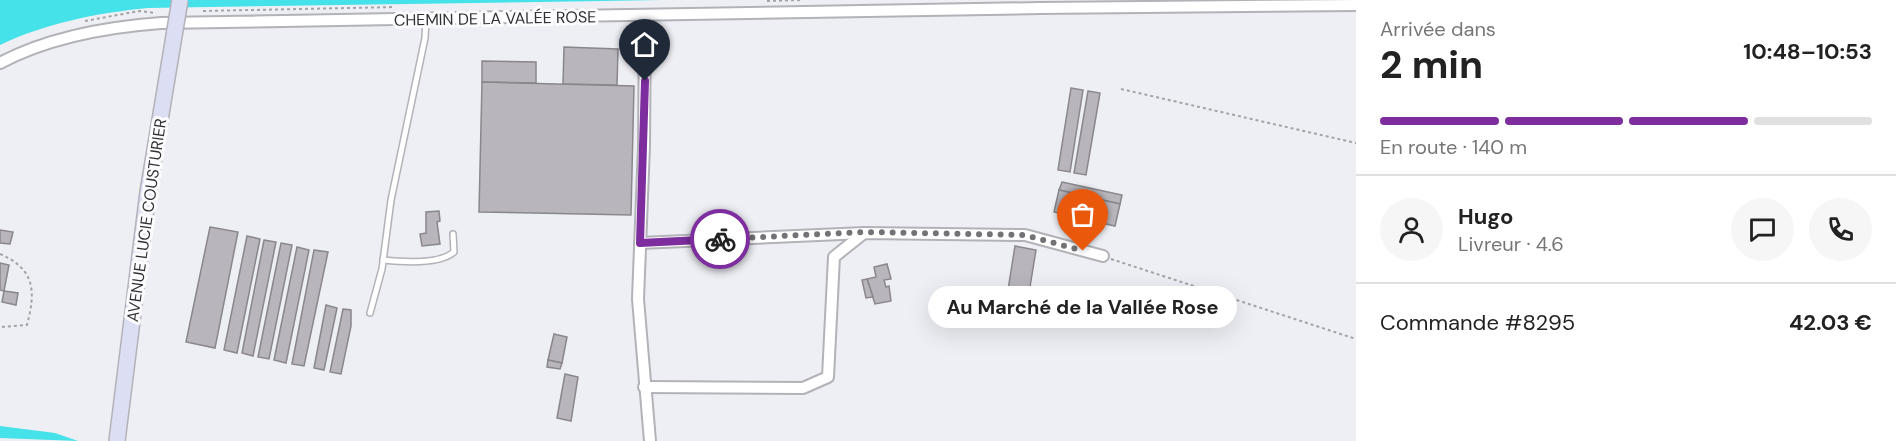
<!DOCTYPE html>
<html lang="fr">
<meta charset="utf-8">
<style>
:root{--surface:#fff;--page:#f6f6f6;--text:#222;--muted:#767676;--line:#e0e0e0;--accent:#7d2d9e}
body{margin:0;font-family:"DM Sans",sans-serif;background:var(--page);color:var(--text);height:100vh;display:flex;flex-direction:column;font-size:22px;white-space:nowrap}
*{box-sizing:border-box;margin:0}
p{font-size:20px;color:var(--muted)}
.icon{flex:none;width:33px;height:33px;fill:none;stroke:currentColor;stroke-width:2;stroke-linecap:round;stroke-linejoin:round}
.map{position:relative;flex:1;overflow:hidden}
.sheet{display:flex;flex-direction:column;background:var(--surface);width:540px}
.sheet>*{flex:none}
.pin{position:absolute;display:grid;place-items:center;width:51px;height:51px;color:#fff;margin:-62px -26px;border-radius:50% 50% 50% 0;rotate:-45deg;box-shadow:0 0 6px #0007}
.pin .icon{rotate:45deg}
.courier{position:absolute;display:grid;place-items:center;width:60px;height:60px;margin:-30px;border:4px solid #7d2d9e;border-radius:50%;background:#fff;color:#222;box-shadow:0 2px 8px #0007}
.bubble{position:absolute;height:42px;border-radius:21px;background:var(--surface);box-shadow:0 6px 24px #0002;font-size:20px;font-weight:700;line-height:42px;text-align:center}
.headline em{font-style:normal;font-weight:700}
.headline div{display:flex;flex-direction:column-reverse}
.headline{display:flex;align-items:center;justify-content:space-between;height:102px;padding:0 24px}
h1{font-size:39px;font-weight:700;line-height:45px}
.bar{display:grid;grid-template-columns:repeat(4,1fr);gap:9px 6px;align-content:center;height:72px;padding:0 24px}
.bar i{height:8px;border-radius:4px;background:var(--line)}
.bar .active{background:var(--accent)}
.bar p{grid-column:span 4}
.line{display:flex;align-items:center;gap:15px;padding:0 24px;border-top:2px solid var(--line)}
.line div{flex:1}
.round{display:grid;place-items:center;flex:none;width:63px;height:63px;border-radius:32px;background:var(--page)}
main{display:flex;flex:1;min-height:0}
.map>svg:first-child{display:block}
</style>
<main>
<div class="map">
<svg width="1356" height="441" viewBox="0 0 1356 441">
<rect width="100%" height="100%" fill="#eeeff4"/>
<g fill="#45e2ea">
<path d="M0,0h663l-515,8c-51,5 -102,15 -148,37z"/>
<path d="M0,426l55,7 23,8 -78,-3z"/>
</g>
<g fill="#b8b6bc" stroke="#89878c" stroke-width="1.5">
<path d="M564,47l54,2 -1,36 -54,-1z"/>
<path d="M482,61l54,1v21l-54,-1z"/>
<path d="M482,82l152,4 -3,129 -152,-3z"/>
<path d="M1071,88l12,2 -13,82 -12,-2z"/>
<path d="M1088,91l12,2 -14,82 -12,-2z"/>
<path d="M1062,182l60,13 -2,9 -61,-14z"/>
<path d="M1059,190l61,14 -5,22 -61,-14z"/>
<path d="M439,211l1,10 -3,1 3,22 -18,2 -2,-12 6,-1v-21z"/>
<path d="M210,227l28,5 -23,116 -29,-6z"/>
<path d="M0,230l13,2 -3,12 -10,-1z"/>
<path d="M247,236l13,3 -23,114 -13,-3z"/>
<path d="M264,240l12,2 -23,114 -11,-3z"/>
<path d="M281,243l11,2 -23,114 -11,-2z"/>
<path d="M1015,246l21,4 -8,49 -21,-3z"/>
<path d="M297,247l12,3 -23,113 -12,-3z"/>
<path d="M314,250l14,2 -24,114 -12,-2z"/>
<path d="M0,263l9,2 -5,26 -4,-1z"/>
<path d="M887,264l4,15 -7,1 2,7 3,-1 2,15 -16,3 -8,-25 9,-2 -2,-10z"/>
<path d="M867,279l6,18 -7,1 -4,-18z"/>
<path d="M4,291l14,2 -2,12 -14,-3z"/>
<path d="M326,305l11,3 -13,62 -10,-2z"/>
<path d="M343,309l8,1v16l-10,48 -11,-2z"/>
<path d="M554,334l13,3 -5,26 -14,-3z"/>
<path d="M548,360l14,3 -2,6 -13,-2z"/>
<path d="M565,374l13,3 -7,44 -14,-3z"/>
</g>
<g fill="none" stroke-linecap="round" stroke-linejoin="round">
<defs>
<g id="service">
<path d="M383,260c19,2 56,5 71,-8l-1,-18"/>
<path d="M370,313l12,-44 9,-69 34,-162 1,-19"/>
</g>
<g id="minor">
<path d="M645,16l-1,130 -6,153 12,142"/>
<path d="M0,63c49,-26 106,-36 161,-40l879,-15 316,-3"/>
<path d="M640,243l224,-10 161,2 78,21"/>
<path d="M644,387l159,1 25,-11 6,-120 30,-24"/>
</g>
<path id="secondary" d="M117,441l31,-249 27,-162"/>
</defs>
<use href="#service" stroke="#b2b2b8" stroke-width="8"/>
<use href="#minor" stroke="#b2b2b8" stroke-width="14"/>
<use href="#secondary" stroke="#b2b2b8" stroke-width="18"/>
<g stroke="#a2a3a6" stroke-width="2" stroke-dasharray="3 3" stroke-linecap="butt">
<path d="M767,1l36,-1"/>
<path d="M203,11l192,-4"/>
<path d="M85,21l54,-10 17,2"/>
<path d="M1121,89l235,54"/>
<path d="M0,254c35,15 36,37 27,71l-27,2"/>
<path d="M1111,259l245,80"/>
</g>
<use href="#service" stroke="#fff" stroke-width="5"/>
<use href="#minor" stroke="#fff" stroke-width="10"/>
<use href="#secondary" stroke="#dcdff3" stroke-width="15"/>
<defs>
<path id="secondary-bridge" d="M175,30l5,-30"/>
</defs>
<use href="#secondary-bridge" stroke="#b2b2b8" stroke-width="18" stroke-linecap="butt"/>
<use href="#secondary-bridge" stroke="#dcdff3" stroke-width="15"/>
</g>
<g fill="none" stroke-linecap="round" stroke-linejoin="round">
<path stroke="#727376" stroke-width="6" stroke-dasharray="0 10.8" d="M720,239l144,-7 161,3 58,16"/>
<path stroke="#7d2d9e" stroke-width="8" d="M645,81l-5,162 80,-4"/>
</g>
<g text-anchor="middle" stroke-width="6" stroke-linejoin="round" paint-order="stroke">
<g font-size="16" fill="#303032" stroke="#fcfcfe">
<text transform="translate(495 18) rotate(-1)" y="6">CHEMIN DE LA VALÉE ROSE</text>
<text transform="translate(146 220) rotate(-82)" y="6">AVENUE LUCIE COUSTURIER</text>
</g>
</g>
</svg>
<div class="pin" style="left:1083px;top:251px;background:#ea580c"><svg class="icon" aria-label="bag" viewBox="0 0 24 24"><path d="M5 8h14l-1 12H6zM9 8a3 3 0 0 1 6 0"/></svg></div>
<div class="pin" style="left:645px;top:81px;background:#1f2937"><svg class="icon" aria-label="home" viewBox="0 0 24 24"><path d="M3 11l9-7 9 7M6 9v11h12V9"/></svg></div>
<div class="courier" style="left:720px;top:239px"><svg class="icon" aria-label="bike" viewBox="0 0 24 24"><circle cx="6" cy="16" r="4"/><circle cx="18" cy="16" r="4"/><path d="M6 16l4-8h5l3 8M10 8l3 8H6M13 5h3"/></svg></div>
<div class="bubble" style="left:928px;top:286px;width:309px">Au Marché de la Vallée Rose</div>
</div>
<section class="sheet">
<div class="headline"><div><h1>2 min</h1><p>Arrivée dans</p></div><em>10:48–10:53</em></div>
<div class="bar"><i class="active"></i><i class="active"></i><i class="active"></i><i></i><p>En route · 140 m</p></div>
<div class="line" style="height:108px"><a class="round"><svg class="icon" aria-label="person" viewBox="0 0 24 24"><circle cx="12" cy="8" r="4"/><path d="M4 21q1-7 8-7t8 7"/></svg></a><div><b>Hugo</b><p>Livreur · 4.6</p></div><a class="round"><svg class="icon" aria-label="chat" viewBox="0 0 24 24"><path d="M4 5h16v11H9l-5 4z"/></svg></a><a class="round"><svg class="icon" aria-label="phone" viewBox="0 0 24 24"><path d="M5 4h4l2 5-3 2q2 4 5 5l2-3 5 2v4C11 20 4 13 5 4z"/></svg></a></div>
<div class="line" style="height:78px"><div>Commande #8295</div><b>42.03 €</b></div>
</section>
</main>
